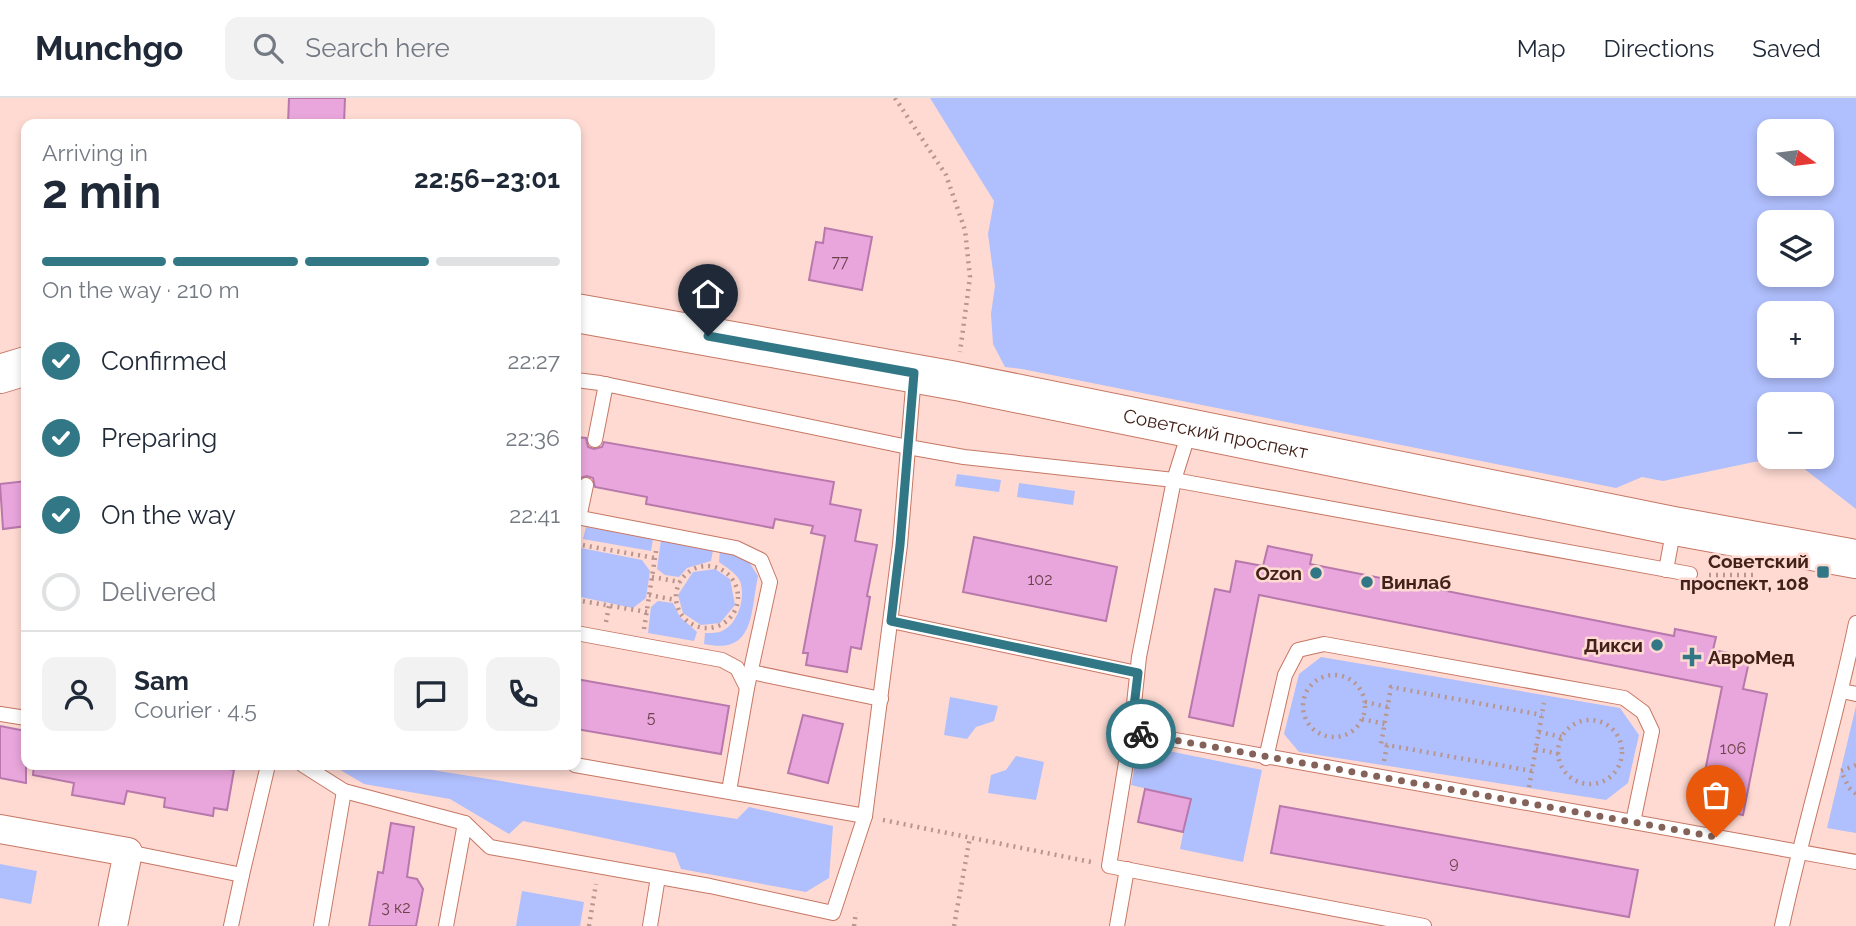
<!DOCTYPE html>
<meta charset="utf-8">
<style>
:root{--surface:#fff;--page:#f2f2f3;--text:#1f2937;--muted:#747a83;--line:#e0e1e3;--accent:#327785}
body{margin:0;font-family:Raleway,sans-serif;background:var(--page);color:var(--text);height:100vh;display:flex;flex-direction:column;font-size:26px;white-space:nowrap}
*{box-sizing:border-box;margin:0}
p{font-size:23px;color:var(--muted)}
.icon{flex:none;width:38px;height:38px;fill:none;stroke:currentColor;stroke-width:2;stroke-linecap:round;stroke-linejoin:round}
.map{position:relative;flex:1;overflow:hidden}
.side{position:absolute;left:21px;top:21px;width:560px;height:651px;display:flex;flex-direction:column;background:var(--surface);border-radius:14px;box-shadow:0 4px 10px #0003}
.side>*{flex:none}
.needle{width:46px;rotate:104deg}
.fabs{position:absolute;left:1757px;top:21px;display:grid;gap:14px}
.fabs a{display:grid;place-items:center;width:77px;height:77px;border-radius:14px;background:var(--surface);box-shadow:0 4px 10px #0003;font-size:35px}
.pin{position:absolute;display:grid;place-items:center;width:60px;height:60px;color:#fff;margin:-72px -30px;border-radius:50% 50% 50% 0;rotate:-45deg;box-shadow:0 0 7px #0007}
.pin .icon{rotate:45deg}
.courier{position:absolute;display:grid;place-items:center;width:70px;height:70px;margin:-35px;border:5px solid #327785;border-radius:50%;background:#fff;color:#222;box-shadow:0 2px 9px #0007}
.head em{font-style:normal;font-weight:700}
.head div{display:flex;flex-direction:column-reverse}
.head{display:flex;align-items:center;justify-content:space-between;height:119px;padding:0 21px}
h1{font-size:46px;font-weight:700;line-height:52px}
.bar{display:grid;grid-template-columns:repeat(4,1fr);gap:10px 7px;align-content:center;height:84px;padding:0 21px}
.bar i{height:9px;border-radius:5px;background:var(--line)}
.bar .selected{background:var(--accent)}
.bar p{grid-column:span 4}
.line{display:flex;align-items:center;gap:18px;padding:0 21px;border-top:2px solid var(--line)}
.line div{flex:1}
.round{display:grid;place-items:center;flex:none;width:74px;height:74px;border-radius:14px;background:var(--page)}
ol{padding:0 21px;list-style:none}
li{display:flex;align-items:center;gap:21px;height:77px}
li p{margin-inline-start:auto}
li .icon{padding:7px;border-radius:50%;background:var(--accent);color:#fff;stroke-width:4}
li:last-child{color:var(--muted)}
li i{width:38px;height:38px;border:4px solid var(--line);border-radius:50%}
header{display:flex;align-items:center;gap:42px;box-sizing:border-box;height:98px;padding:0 35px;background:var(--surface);border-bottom:2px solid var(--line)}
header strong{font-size:33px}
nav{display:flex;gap:38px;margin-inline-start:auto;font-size:24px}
.search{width:490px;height:63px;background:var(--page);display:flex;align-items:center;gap:18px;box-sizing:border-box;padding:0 24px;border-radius:14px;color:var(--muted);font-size:26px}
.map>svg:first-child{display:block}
</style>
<header>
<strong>Munchgo</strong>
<div class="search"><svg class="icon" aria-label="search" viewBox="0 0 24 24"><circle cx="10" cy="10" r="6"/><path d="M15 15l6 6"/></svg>Search here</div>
<nav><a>Map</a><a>Directions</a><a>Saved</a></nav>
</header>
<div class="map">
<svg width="1856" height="828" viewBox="0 0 1856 828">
<rect width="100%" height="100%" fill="#fedad2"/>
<g fill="#b0bffd" fill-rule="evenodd">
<path d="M930,0h926v411l-67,-52h33v-53h-53v53h9l-115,24 -21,-4 -26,11 -594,-119 -17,-2 -12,-23 -2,-30 4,-28 -7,-52 6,-33zM1769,33h53v53h-53zM1769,124h53v53h-53zM1769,215h53v53h-53z"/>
<path d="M957,376l44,6 -2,12 -44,-6z"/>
<path d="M1019,385l56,8 -2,14 -56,-8z"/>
<path d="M586,429l67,12 -2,12 -68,-12z"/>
<path d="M661,442l52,10 -2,11 -24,7 -8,9 -14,-2 -8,-6z"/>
<path d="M576,449l66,13 8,11 -4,27 -13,10 -57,-12z"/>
<path d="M720,453l27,8 11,17c-8,38 -3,79 -54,68l1,-11c5,0 13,0 17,-2 16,-7 24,-33 18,-50 -4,-8 -14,-14 -21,-19z"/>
<path d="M715,471l15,10 5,26 -15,18 -19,2 -18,-12 -5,-18 15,-23z"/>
<path d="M658,503l15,2 7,14 17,15 -3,9 -46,-8 3,-26z"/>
<path d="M1321,559l299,51 19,27 -11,48 -22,17 -307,-48 -15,-18 15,-60z"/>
<path d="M950,599l48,9 -4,15 -18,6 -9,12 -23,-4z"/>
<path d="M1856,608v127l-29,-5z"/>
<path d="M1159,651l103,21 -19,92 -63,-13 10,-50 -59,-14 5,-25z"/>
<path d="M1016,658l28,6 -8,38 -48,-7 3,-18 15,-5z"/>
<path d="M332,667h69l336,54 12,-12 84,19 -4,52 -23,14 -125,-23 -6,-16 -152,-32 -14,13 -59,-35 -86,-15z"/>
<path d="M0,766l37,7 -6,33 -31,-6z"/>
<path d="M522,793l62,11 -4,24h-64z"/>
</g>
<g fill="#e9a6dc" stroke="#b878ac" stroke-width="2">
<path d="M289,0h56l-1,26h-56z"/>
<path d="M825,130l47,9 -10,53 -53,-10 7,-38 7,1z"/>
<path d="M576,339l10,1 2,9 6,2 8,-2 2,-5 230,40 -4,22 31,6 -6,31 22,4 -10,51 3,1 -9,52 -10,-2 -4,25 -41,-7 2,-12h-5l22,-117 -14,-3 2,-7 -38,-7 -2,9 -127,-24 1,-7 -52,-10 -2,-9 -6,-2 -8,2 -3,6z"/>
<path d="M26,383v45l-23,3 -3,-45z"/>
<path d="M974,439l143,30 -11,54 -143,-29z"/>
<path d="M1268,448l44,9 -2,9 364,72 1,-7 41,8 -3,13 37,7 -7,32 24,5 -24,121 -45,-9 24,-119 -463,-92 -26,131 -44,-9 26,-128 15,3 6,-31 27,5z"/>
<path d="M576,581l153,27 -8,48 -145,-25z"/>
<path d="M803,617l40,9 -15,59 -40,-10z"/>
<path d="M0,628l26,5v52l-26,-5z"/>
<path d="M34,667h174l26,5 -7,40 -13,-2 -1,8 -49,-9 1,-9 -38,-7 -3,13 -52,-9 2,-12 -41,-8z"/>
<path d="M1145,691l46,10 -8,33 -45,-10z"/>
<path d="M1280,708l358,64 -9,47 -358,-64z"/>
<path d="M391,725l23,4 -7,50 10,2 6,10 -7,37h-47l9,-54 5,1z"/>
</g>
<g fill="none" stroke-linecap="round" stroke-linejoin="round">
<defs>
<g id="lane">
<path d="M576,282l24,3 308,64 56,10 210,23 516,94"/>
<path d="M1190,331l-16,51 -35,177 -8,75 -22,134 315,60"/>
<path d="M595,342l11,-56"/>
<path d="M576,419l160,31 25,12 9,22 -23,106"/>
<path d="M579,420l7,-33"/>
<path d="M1666,472l8,-43"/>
<path d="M891,523l246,52"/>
<path d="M576,535l146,27 15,8 10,20 -18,103"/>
<path d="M751,574l130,27"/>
<path d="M1842,593l14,3"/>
<path d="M0,616l26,4"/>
<path d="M1131,634l725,130"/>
<path d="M1266,660l19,-83 13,-25 26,-6 300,54 19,14 9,19 -19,91"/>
<path d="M303,667l41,26 121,32 25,24 220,39 123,27 32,-97"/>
<path d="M575,667l290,51 35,-271 14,-170"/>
<path d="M128,754l114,23 26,-110"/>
<path d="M231,828l11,-51"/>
<path d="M321,828l23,-135"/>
<path d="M446,828l19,-103"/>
<path d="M650,828l8,-49"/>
<path d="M1117,828l10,-57"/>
<path d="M1782,828c22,-102 53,-201 74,-303"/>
</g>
<path id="street" d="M0,731l128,23 -15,74"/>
<g id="secondary">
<path id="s1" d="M576,215l380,68 718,145 182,33"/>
<path d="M0,276l26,-8"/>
</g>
</defs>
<use href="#lane" stroke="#c77764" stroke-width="16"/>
<use href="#street" stroke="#c77764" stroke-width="30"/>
<use href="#secondary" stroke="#c77764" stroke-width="40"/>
<g stroke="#b8958d" stroke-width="4.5" stroke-dasharray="2 5" stroke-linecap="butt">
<path d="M895,0l51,77 19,55 5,47 -10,75"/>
<path d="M576,446l79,14"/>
<circle cx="707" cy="499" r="31"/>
<path d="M1709,477h47"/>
<path d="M652,479l28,5"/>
<path d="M649,497l27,5"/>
<path d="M576,502l71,12"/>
<path d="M606,524l3,-16"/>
<path d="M644,531l12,-78"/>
<circle cx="1334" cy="608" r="31"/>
<path d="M1365,604l23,5"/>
<path d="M1362,621l23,5"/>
<circle cx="1590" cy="654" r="32"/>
<path d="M1539,634l23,5"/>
<path d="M1536,651l23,5"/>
<path d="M1384,663l3,-16"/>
<path d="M1856,667l-15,6 8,17 7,6"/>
<path d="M1532,673l-151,-27 10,-57 151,28"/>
<path d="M1529,689l15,-84"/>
<path d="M883,722l208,42"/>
<path d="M589,828l7,-42"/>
<path d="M854,828l2,-14"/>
<path d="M954,828l16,-89"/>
</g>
<use href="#lane" stroke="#fff" stroke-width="14"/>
<use href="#street" stroke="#fff" stroke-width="28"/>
<use href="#secondary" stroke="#fff" stroke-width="38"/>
</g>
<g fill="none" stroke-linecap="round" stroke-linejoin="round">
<path stroke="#84625a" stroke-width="7" stroke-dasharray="0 12.6" d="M1141,636l575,103"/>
<path stroke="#327785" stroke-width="9" d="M708,238l206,37 -14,172 -9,76 247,52 -7,59 10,2"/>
</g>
<g fill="#327785" stroke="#fedad2" stroke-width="2.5">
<rect x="1816" y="467" width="14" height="14" rx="3.5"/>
<circle cx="1316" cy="475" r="7"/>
<circle cx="1367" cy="484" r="7"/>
<circle cx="1657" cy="547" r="7"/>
<path d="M1688.5 548.5h7v7h7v7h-7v7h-7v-7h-7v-7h7z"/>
</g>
<g text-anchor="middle" stroke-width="5" stroke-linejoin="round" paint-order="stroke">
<g font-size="16" fill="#6c424a">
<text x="840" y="169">77</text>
<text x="1040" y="487">102</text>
<text x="651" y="625">5</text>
<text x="1733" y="656">106</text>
<text x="1454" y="770">9</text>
<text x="396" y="815">3 к2</text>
</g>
<g font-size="19" fill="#42211a" stroke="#fedad2">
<text dy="7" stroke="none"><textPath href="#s1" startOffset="651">Советский проспект</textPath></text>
</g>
<g font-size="19" font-weight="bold" fill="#42211a" stroke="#fedad2" text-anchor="end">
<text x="1809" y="470">Советский<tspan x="1809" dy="22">проспект, 108</tspan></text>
<text x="1302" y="482">Ozon</text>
<text x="1381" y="491" text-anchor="start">Винлаб</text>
<text x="1643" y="554">Дикси</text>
<text x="1708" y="566" text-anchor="start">АвроМед</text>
</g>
</g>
</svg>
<div class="fabs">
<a><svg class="needle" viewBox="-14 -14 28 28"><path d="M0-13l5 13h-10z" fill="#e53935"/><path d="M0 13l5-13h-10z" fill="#747a83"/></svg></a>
<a><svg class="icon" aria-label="layers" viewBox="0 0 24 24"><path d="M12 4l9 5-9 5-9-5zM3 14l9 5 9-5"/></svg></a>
<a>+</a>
<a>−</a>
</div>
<div class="pin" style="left:1716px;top:739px;background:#ea580c"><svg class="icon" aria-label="bag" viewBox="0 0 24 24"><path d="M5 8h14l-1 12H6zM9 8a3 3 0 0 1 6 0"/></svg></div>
<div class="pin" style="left:708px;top:238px;background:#1f2937"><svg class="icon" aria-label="home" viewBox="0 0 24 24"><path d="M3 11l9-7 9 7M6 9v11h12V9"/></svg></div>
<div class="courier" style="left:1141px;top:636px"><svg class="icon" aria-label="bike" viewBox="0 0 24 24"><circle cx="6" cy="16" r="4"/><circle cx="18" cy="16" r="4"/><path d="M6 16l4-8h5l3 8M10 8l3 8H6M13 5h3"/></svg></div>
<section class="side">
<div class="head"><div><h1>2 min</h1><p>Arriving in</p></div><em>22:56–23:01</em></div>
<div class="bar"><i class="selected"></i><i class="selected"></i><i class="selected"></i><i></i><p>On the way · 210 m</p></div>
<ol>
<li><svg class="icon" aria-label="check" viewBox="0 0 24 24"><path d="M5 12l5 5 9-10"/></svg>Confirmed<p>22:27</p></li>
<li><svg class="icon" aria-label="check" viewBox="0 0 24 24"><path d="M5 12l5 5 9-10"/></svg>Preparing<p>22:36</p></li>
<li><svg class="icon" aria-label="check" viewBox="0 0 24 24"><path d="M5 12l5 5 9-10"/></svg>On the way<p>22:41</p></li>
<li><i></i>Delivered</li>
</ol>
<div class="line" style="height:126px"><a class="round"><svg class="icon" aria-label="person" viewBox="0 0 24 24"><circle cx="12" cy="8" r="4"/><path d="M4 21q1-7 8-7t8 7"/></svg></a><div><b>Sam</b><p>Courier · 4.5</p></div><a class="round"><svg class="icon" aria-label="chat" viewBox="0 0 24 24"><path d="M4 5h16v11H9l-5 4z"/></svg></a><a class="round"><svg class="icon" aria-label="phone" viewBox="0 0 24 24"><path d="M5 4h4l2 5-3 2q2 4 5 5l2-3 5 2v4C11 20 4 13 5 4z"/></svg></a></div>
</section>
</div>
